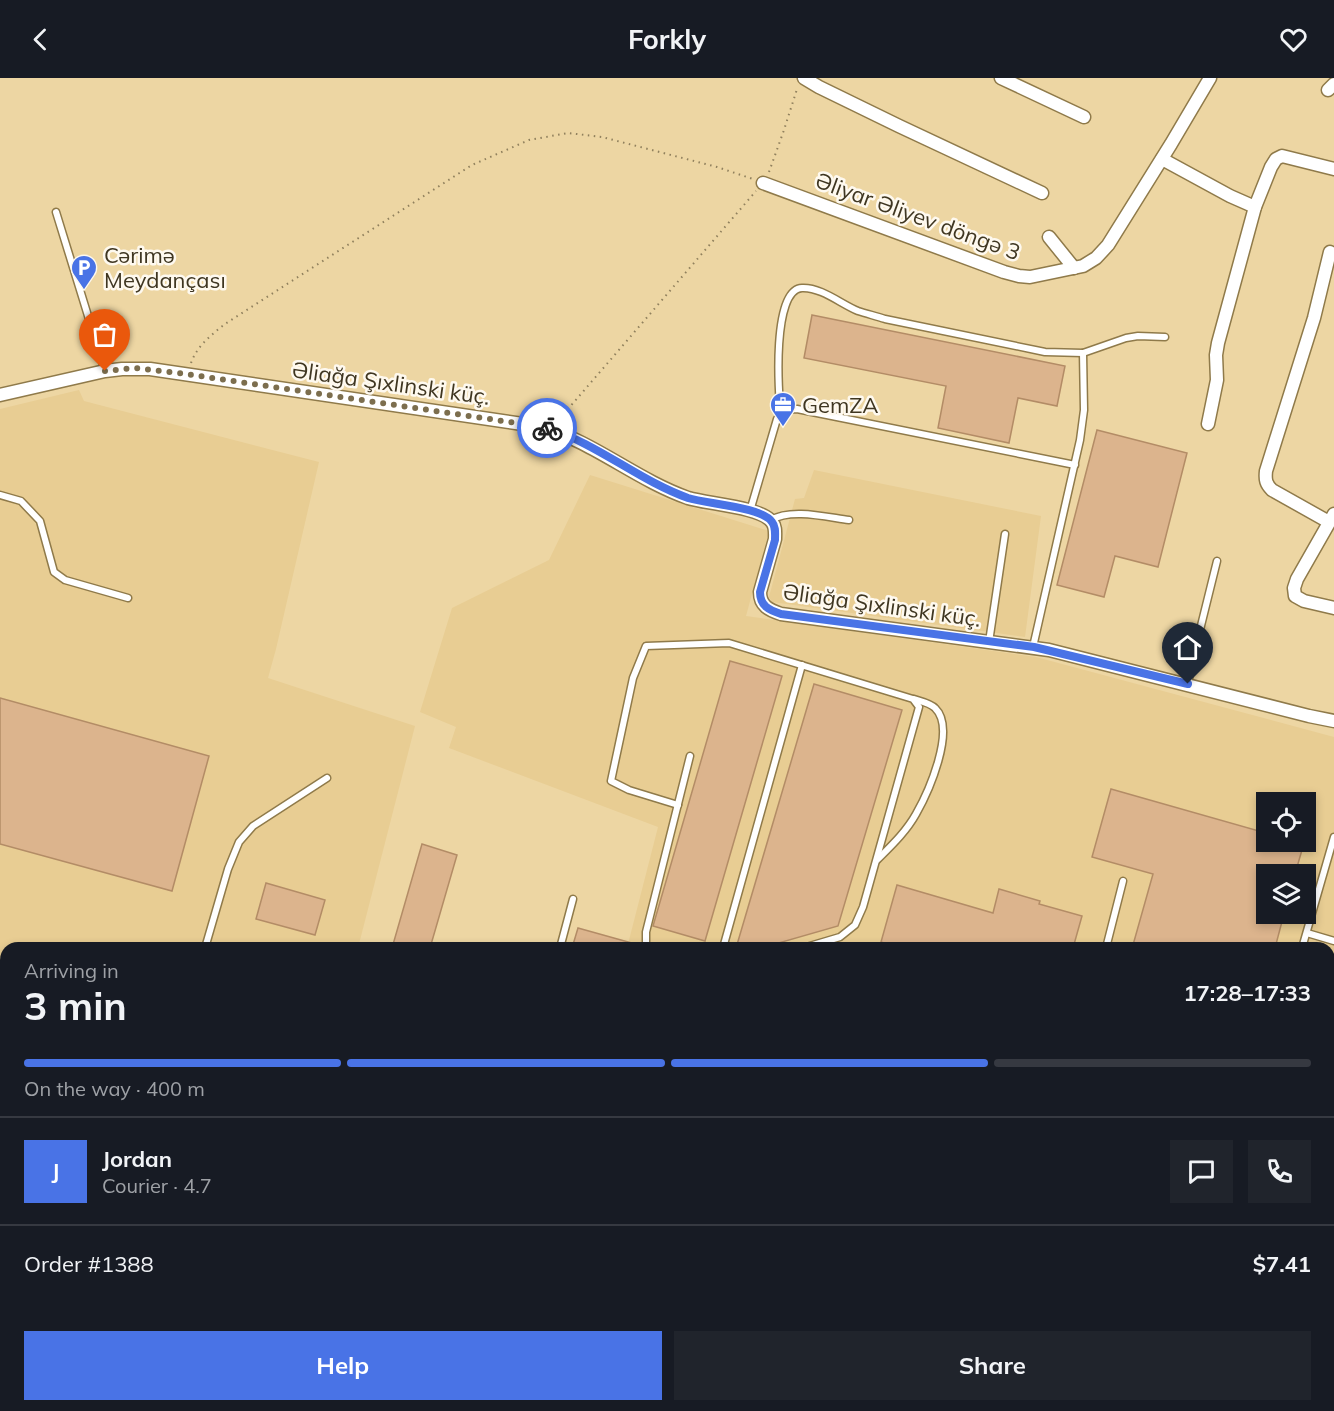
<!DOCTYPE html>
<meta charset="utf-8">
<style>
:root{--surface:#171b24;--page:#20242c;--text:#f1f3f6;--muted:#9ea1a6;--line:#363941;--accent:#4973e6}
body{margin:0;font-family:Mulish,sans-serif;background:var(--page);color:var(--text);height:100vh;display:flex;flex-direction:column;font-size:22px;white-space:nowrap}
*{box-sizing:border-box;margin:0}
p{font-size:20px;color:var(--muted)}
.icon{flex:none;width:33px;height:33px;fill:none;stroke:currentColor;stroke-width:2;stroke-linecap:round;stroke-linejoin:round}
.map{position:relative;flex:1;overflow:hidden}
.panel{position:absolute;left:0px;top:864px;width:1335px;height:470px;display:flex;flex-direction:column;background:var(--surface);border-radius:18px 18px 0 0;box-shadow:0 3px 9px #0003}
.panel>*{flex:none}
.buttons{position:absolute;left:1256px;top:714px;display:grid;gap:12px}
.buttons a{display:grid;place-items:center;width:60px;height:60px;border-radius:0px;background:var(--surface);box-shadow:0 3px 9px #0003;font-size:30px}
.pin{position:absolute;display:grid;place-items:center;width:51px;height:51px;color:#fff;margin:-62px -26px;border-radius:50% 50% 50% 0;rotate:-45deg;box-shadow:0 0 6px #0007}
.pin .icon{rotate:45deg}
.courier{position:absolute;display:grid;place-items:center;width:60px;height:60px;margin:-30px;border:4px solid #4973e6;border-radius:50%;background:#fff;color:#222;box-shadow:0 2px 8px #0007}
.headline em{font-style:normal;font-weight:700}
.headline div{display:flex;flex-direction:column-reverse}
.headline{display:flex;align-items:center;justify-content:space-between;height:102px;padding:0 24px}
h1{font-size:39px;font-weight:700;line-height:45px}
.bar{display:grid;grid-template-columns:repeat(4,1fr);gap:9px 6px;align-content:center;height:72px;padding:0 24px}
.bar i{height:8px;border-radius:4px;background:var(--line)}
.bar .current{background:var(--accent)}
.bar p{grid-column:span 4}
.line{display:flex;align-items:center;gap:15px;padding:0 24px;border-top:2px solid var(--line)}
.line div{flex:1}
.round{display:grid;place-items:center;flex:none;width:63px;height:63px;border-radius:0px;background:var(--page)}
.action{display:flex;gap:12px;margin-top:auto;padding:12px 24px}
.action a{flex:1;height:69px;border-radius:0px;background:var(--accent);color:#fff;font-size:24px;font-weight:700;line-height:69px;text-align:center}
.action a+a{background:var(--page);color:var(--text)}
header{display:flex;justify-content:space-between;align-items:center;height:78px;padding:0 24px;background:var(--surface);font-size:27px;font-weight:700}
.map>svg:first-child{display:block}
</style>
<header><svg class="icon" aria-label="back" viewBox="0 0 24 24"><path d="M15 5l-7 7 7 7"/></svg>Forkly<svg class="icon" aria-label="heart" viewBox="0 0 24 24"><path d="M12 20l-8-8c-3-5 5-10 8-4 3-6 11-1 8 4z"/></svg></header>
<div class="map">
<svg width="1334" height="1333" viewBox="0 0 1334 1333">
<rect width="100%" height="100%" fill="#edd6a3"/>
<g fill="#e8cd93" fill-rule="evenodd">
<path d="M79,312l5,11 235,61 -43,187 -8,29 147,48 -57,222h-352v11l-6,-2v-548z"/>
<path d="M814,392l227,46 -16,121 -253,-35 -3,-5 26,-98 9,-1z"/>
<path d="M590,397l179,56 -23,85 290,41 298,80v572l-5,-1v-360h-702l31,-121 -209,-79 7,-21 -36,-15 32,-104 97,-48zM1266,724h39v40h-39zM1266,796h39v40h-39z"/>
<path d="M439,1328h378l-1,5h-378z"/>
</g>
<path fill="#fbb1a9" d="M1165,1328h97l-2,5h-97z"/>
<g fill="#dcb48d" stroke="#b38c66" stroke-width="1.5">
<path d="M812,237l253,51 -8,40 -39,-8 -9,45 -71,-15 8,-42 -142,-28z"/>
<path d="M1097,352l90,23 -29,114 -43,-11 -11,41 -47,-12z"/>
<path d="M730,583l52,15 -77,265 -52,-15z"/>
<path d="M814,606l88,26 -64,216 -77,22h-25z"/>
<path d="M0,620l209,58 -37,135 -172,-47z"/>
<path d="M1111,711l155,44v9h32l6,1 -9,31h-29v40h18l-9,34h-131l-11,-3 20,-71 -61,-17z"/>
<path d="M422,766l35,11 -27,93h-38z"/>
<path d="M266,805l59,17 -10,35 -59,-16z"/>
<path d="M897,807l96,28 6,-24 41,12 -1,3 43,12 -9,32h-172l-20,-6z"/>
<path d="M578,850l61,17 -1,3h-66z"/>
</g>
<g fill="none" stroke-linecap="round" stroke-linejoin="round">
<defs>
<g id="lane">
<path d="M56,134l49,159"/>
<path d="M781,336c-3,-21 -9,-125 21,-126 19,-1 39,16 56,23 9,3 18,5 27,8l160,33 38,1 43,-15 12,-2 27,1"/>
<path d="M0,417l21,6 19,20 14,51 11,8 63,18"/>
<path d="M750,433l27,-92c5,-7 10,-10 20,-10l278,56"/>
<path d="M771,442c20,-12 55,-3 78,0"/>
<path d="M989,564l16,-108"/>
<path d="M1033,569l47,-207 4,-30 -1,-57"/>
<path d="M1188,606l5,-26 24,-97"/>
<path d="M678,727l-49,-15 -18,-9 22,-103 13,-32 83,-3 184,56 6,8 -56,200 -8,18 -15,12 -37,11"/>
<path d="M877,782c14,-14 29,-28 39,-46 12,-21 41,-85 19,-106 -5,-5 -15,-7 -21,-9"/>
<path d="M1307,855l27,8"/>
<path d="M205,870l23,-79 11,-27 14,-16 74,-48"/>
<path d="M560,870l13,-49"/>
<path d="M646,870v-16l44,-176"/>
<path d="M723,870l79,-283"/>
<path d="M1106,870l17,-67"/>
<path d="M1302,870l32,-111"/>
<path d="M0,937l6,2"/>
<path d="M1329,1101l5,-18"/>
<path d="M1329,1259l5,-19"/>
<path d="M772,1333l1,-5"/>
</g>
<g id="street">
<path d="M804,0l15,9 80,39 143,67"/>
<path d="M1001,0l83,39"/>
<path d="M1328,12l6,-6"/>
<path d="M1162,81l68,37 25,11"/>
<path d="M763,105l241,89 15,4 11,1 53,-11 13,-8 12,-13 63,-101 39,-66"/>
<path d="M1049,159l25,31"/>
<path d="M0,317l105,-24 17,-2h28l393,58c52,16 94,53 145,71 20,6 73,9 84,24 4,5 3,11 3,17l-15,53c0,14 9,18 21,22l268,36 260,66 25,5"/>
<path d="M1208,346l9,-44 -1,-25 2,-12 37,-136 16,-40 5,-8 6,-3 52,13"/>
<path d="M1334,436l-37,65 -3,9 1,8 9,5 30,7"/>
<path d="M1329,444l-57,-32c-6,-6 -7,-10 -6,-19l48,-153 16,-66"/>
<path d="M0,1063l6,4"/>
<path d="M0,1229l6,-9"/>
<path d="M341,1328l8,5"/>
<path d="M1021,1328l20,5"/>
<path d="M109,1333l4,-5"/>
<path d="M274,1333l3,-5"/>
<path d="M434,1333l1,-5"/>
</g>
<g id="secondary">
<path d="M0,911l6,1"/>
<path d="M1329,1284l5,1"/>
</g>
</defs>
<use href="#lane" stroke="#8f7a4a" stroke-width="9"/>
<use href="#street" stroke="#8f7a4a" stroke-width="15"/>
<use href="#secondary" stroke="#8f7a4a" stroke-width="20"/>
<g stroke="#90805d" stroke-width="2" stroke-dasharray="1.5 4.5" stroke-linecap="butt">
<path d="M769,94l15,-42 13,-41"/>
<path d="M191,285c6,-17 20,-28 34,-39l247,-159 57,-25 39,-7 34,4 115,30 36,12"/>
<path d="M562,342l6,-11 188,-218"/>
<path d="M1223,1328h4"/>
<path d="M823,1333l2,-5"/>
</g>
<use href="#lane" stroke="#fff" stroke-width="6"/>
<use href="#street" stroke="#fff" stroke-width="12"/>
<use href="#secondary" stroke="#fff" stroke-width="16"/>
<defs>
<g id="rail">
<path d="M0,1031l6,2"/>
<path d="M1069,1328l20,5"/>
<path d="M1091,1328l20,5"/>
</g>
</defs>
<use href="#rail" stroke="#7e7050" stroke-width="6"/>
<use href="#rail" stroke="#fef9ef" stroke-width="4" stroke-dasharray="11" stroke-linecap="butt"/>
</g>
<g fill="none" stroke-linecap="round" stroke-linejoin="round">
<path stroke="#7c6e4e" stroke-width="6" stroke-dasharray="0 10.8" d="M105,293l29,-3 52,6 344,51 17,3"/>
<path stroke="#4973e6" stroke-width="8" d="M547,350c51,16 91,52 141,70 19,6 74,9 84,24 4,5 3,11 3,18l-15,52c0,14 9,18 21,22l253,33 154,37"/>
</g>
<defs>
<symbol id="parking-pin" viewBox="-11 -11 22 30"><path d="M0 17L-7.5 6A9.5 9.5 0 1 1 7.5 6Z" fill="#4973e6" stroke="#fef9ef"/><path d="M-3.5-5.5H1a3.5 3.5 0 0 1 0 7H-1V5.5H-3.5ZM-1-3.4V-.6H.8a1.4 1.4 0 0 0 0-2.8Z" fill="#fff"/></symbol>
<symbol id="office-pin" viewBox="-11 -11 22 30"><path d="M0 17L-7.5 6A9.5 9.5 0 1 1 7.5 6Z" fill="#4973e6" stroke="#fef9ef"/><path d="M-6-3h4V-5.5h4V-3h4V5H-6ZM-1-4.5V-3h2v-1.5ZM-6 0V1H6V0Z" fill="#fff"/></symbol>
</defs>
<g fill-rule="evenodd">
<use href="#parking-pin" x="69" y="175" width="30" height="40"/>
<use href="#office-pin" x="768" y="312" width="30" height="40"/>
</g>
<g text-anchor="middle" stroke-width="5" stroke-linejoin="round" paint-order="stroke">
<g font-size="22" fill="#3f3621" stroke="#fef9ef">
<text transform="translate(918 138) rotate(20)" y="8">Əliyar Əliyev döngə 3</text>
<text transform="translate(391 305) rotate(8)" y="8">Əliağa Şıxlinski küç.</text>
<text transform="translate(882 527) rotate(8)" y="8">Əliağa Şıxlinski küç.</text>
</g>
<g font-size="22" fill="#3f3621" stroke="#fef9ef" text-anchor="start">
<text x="104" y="185">Cərimə<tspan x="104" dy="25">Meydançası</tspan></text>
<text x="802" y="335">GemZA</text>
</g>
</g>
</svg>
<div class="buttons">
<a><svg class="icon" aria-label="locate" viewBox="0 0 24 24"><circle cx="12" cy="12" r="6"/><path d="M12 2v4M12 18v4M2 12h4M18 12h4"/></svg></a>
<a><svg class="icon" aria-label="layers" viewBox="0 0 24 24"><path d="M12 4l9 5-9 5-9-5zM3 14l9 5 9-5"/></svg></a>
</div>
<div class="pin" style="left:105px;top:293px;background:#ea580c"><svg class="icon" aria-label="bag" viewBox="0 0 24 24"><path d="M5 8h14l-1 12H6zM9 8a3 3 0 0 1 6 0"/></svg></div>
<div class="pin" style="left:1188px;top:606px;background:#1f2937"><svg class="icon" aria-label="home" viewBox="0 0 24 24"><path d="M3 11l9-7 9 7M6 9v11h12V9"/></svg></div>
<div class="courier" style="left:547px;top:350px"><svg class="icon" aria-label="bike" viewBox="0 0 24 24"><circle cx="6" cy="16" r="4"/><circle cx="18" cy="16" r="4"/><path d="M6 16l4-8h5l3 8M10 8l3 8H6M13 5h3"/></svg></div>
<section class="panel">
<div class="headline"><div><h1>3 min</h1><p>Arriving in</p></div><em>17:28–17:33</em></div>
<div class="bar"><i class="current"></i><i class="current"></i><i class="current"></i><i></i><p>On the way · 400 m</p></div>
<div class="line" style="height:108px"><b class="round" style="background:var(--accent);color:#fff">J</b><div><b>Jordan</b><p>Courier · 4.7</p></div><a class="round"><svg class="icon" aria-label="chat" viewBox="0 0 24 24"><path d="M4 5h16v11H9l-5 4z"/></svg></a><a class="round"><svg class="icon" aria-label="phone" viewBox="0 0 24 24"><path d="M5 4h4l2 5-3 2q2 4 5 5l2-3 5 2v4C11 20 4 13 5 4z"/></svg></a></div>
<div class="line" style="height:78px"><div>Order #1388</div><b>$7.41</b></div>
<div class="action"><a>Help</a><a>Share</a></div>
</section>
</div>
